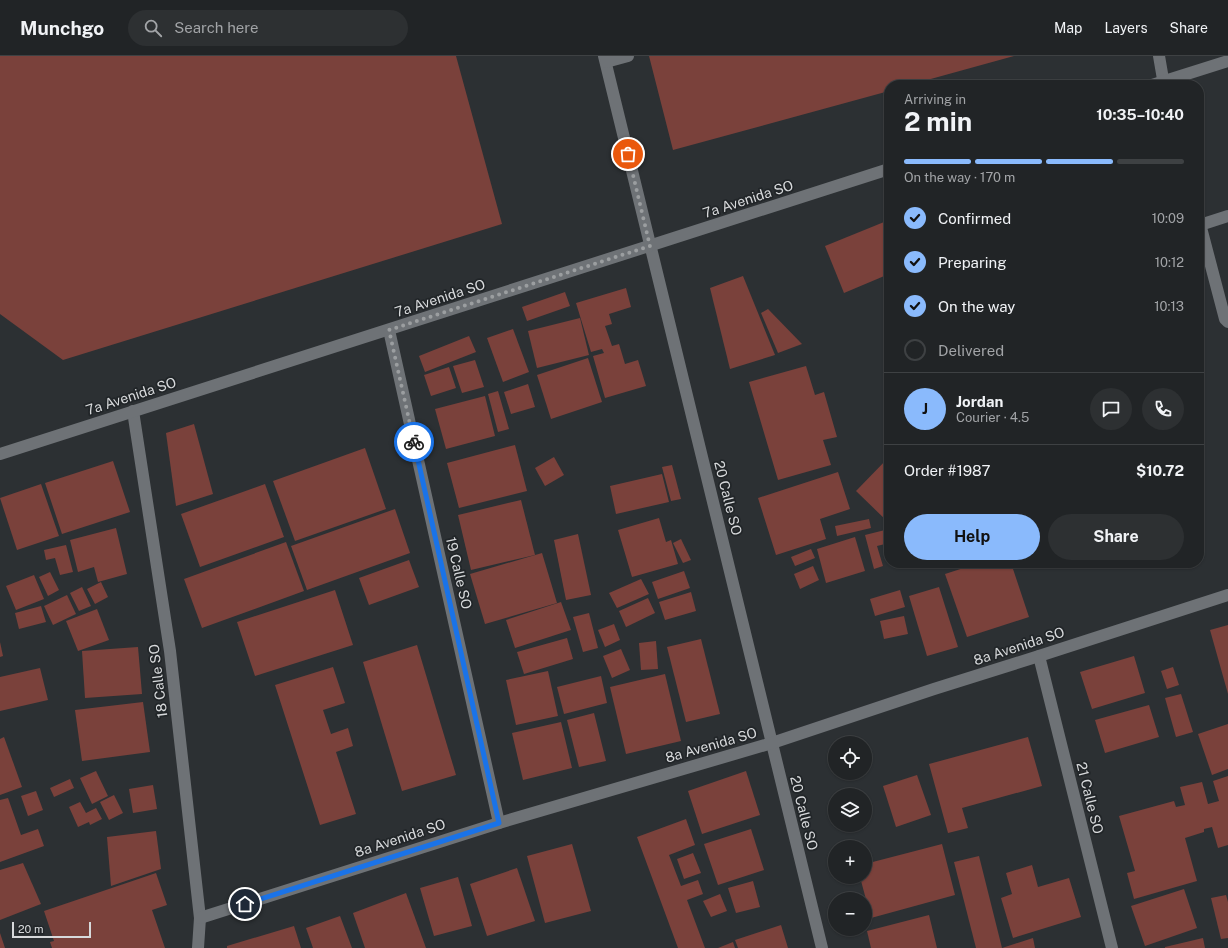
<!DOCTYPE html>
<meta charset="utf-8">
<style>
:root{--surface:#212426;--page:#2d3032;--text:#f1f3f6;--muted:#a2a4a7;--line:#3e4143;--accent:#8abafc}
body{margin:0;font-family:"Public Sans",sans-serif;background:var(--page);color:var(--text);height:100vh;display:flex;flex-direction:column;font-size:15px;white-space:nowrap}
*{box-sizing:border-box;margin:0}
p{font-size:13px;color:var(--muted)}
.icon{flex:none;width:22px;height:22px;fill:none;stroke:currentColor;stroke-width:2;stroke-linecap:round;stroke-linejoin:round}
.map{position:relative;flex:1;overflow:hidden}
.details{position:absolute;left:884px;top:24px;width:320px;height:488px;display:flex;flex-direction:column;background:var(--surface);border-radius:16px;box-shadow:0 1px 3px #0004,0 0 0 1px var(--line)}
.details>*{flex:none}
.buttons{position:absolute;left:828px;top:680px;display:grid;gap:8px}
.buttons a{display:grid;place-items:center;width:44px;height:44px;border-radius:50%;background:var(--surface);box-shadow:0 1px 3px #0004,0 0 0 1px var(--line);font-size:20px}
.scale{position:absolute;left:12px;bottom:10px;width:79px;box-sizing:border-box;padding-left:4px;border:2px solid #d7d9db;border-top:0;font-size:11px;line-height:14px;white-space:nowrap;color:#d7d9db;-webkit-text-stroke:3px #222629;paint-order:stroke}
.pin{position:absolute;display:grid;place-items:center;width:34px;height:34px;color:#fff;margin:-17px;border:2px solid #fff;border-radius:50%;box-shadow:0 1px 4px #0007}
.courier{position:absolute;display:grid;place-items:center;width:40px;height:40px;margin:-20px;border:3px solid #1a73e8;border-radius:50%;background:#fff;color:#222;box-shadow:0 1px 5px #0007}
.head em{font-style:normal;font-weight:700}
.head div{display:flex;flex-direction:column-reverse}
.head{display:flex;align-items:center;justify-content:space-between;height:68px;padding:0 20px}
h1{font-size:26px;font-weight:700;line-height:30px}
.bar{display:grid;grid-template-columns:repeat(4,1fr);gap:6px 4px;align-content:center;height:48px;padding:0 20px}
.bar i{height:5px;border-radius:3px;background:var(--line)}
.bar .active{background:var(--accent)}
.bar p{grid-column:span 4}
.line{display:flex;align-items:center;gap:10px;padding:0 20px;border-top:1px solid var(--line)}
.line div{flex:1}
.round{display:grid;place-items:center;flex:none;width:42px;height:42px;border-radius:21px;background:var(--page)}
ol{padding:0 20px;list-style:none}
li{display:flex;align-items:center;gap:12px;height:44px}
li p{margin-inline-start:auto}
li .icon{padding:4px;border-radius:50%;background:var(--accent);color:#111;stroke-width:4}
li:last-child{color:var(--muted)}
li i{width:22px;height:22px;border:2px solid var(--line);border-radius:50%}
.action{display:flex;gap:8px;margin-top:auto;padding:8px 20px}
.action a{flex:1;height:46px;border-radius:24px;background:var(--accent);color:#111;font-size:16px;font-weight:700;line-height:46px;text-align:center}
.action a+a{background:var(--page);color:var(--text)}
header{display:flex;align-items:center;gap:24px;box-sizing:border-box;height:56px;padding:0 20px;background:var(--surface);border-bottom:1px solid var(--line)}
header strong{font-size:19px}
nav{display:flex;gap:22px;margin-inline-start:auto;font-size:14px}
.search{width:280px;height:36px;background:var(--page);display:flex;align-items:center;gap:10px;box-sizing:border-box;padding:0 14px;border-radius:22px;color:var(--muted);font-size:15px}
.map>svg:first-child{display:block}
</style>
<header>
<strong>Munchgo</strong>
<div class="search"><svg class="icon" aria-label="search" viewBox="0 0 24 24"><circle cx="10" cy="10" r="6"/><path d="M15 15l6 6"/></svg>Search here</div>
<nav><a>Map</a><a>Layers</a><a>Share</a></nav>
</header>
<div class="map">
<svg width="1228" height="892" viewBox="0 0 1228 892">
<rect width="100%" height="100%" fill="#2c3033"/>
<g fill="#7a413b">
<path d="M0,0h456l46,168 -439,136 -63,-46z"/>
<path d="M649,0h365l-105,29h-20v6l-216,59z"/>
<path d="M889,164v54l-45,19 -19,-47z"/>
<path d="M743,220l32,79 -45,14 -20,-81z"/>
<path d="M626,232l5,19 -22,7 3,10 -7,2 7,20 7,-2 6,20 13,-4 8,26 -41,12 -12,-42 11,-3 -2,-4 -11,3 -15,-49z"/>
<path d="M565,236l5,14 -43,15 -5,-14z"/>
<path d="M768,253l34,35 -24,9 -17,-40z"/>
<path d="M580,262l9,37 -52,13 -9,-37z"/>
<path d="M513,273l16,43 -26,10 -16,-44z"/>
<path d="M469,280l7,16 -51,20 -6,-16z"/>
<path d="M588,302l14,44 -51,17 -14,-44z"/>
<path d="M475,304l9,27 -22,6 -9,-27z"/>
<path d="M806,310l9,29 9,-3 13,45 -14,3 8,25 -53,15 -29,-98z"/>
<path d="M449,311l7,21 -25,8 -7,-21z"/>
<path d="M528,328l7,23 -24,7 -7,-22z"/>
<path d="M498,335l11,38 -11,3 -10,-38z"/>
<path d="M485,340l10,40 -49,13 -11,-40z"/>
<path d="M194,368l19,70 -37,12 -10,-73z"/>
<path d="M515,389l12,46 -68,17 -12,-45z"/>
<path d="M365,392l21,61 -91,32 -22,-60z"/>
<path d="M554,401l10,18 -19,11 -10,-18z"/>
<path d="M889,401v66l-33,-32z"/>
<path d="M113,405l17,51 -68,22 -17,-51z"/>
<path d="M672,409l9,34 -10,2 -9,-34z"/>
<path d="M838,416l12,37 -30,10 6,20 -50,16 -18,-57z"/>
<path d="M662,418l7,28 -53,12 -6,-28z"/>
<path d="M41,428l18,52 -42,14 -17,-52z"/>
<path d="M265,428l19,53 -84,30 -19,-53z"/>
<path d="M521,444l14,55 -64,15 -13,-55z"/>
<path d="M395,453l15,44 -103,37 -16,-44z"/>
<path d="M659,462l7,24 5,-2 7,24 -46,13 -14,-47z"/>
<path d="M869,463l2,9 -34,8 -2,-10z"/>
<path d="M116,472l11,46 -29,8 -4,-15 -16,5 -8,-32z"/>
<path d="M885,474l4,13 -12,3 6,20 -9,3 -9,-34z"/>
<path d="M578,478l13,61 -25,5 -12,-60z"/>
<path d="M855,481l10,34 -39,12 -9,-34z"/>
<path d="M681,483l10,21 -8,3 -10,-20z"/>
<path d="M286,486l18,49 -102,37 -18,-49z"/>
<path d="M66,489l7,27 -13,3 -5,-17 -9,2 -2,-10z"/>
<path d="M811,493l4,9 -20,8 -4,-9z"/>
<path d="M542,497l15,50 -72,21 -15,-50z"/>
<path d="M409,504l10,27 -50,18 -10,-27z"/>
<path d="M926,507h22l-17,6z"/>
<path d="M979,507h32l18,54 -62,20 -22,-63z"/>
<path d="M813,510l6,14 -19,9 -6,-15z"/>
<path d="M684,515l6,17 -32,11 -6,-17z"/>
<path d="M50,516l9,18 -11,6 -9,-19z"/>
<path d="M34,519l10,24 -28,11 -10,-24z"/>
<path d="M641,523l8,15 -32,14 -8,-15z"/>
<path d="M101,526l7,15 -13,7 -8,-15z"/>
<path d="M82,531l9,19 -12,5 -9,-18z"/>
<path d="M939,531l19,60 -31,9 -18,-60z"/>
<path d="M335,534l18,55 -98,31 -18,-54z"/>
<path d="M900,534l5,17 -30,9 -5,-17z"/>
<path d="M691,536l5,19 -31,9 -6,-18z"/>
<path d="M67,539l9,19 -23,11 -9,-19z"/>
<path d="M648,542l7,15 -29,14 -7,-16z"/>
<path d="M561,546l10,28 -56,18 -9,-28z"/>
<path d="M41,550l5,16 -27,7 -4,-16z"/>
<path d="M97,553l12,31 -31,11 -12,-30z"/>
<path d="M589,557l9,35 -15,4 -10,-35z"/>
<path d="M904,560l4,18 -24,5 -4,-18z"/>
<path d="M614,568l6,16 -15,7 -7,-17z"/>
<path d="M1228,569v69l-18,-64z"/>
<path d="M567,582l6,21 -49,15 -7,-22z"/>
<path d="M701,583l19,75 -34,8 -19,-75z"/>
<path d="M656,585l2,28 -17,1 -2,-27z"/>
<path d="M0,586l3,14 -3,1z"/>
<path d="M417,589l39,130 -54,16 -39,-129z"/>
<path d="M138,591l4,47 -57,4 -3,-47z"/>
<path d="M621,593l9,21 -18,8 -9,-22z"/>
<path d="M1134,600l11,37 -53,16 -12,-37z"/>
<path d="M333,611l12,36 -22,7 8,24 17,-6 5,18 -17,6 20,62 -36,11 -45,-140z"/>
<path d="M1173,611l6,18 -12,4 -6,-18z"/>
<path d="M40,612l8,32 -48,11v-34z"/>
<path d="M548,615l10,45 -42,9 -10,-45z"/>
<path d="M665,618l16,67 -55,13 -16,-67z"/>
<path d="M601,620l6,27 -43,11 -7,-27z"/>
<path d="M1181,638l12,38 -17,5 -11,-39z"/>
<path d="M143,646l7,50 -68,9 -7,-51z"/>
<path d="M1149,649l10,32 -54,16 -10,-33z"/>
<path d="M594,657l12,48 -27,6 -12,-47z"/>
<path d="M561,666l11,46 -49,12 -11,-47z"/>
<path d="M1228,668v45l-16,6 -14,-41z"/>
<path d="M4,681l18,50 -22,8v-56z"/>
<path d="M1028,681l14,49 -80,22 6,20 -20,5 -19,-69z"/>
<path d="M96,715l12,25 -16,8 -12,-26z"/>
<path d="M746,715l14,44 -58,19 -14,-43z"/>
<path d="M917,719l14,40 -35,12 -13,-41z"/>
<path d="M1228,720v69l-10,3 -6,-21 -8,2v3l-19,6 12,43 -63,18 -7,-26 8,-2 -16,-55 55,-15 2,6 9,-2 -5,-18 22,-5 6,22 11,-3 -6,-20z"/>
<path d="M70,723l4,9 -20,9 -4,-9z"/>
<path d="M153,729l4,24 -24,4 -4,-24z"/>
<path d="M36,735l7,19 -15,6 -7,-20z"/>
<path d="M114,739l9,18 -14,7 -9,-18z"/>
<path d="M8,742l13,37 17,-6 6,17 -44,16v-62z"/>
<path d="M80,746l6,11 10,-5 6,11 -12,6 -1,-3 -11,5 -9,-20z"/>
<path d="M686,763l9,26 -26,10 12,31 17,-6 5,14 -16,6 18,48h-27l-41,-111z"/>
<path d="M751,773l13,41 -46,15 -14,-41z"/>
<path d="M156,775l5,38 -50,17 -4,-49z"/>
<path d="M572,788l19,67 -46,12 -18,-67z"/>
<path d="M942,788l13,51 -84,23 -11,-41h5v-13z"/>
<path d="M693,797l8,20 -17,6 -7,-20z"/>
<path d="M979,800l23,92h-26l-22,-86z"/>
<path d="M23,807l18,41 -41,16v-50z"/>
<path d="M1032,809l6,22 31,-9 12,39 -68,21 -12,-40 11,-4 -6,-21z"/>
<path d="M517,812l18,53 -48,15 -17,-52z"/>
<path d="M156,817l11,32 -15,5 13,38h-113l-2,-6 4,-1 -10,-30z"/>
<path d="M458,821l14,49 -38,10 -14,-48z"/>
<path d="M753,825l7,26 -24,6 -8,-25z"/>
<path d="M1184,833l13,39 -52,18 -14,-40z"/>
<path d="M406,837l20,55h-61l-12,-35z"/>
<path d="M720,838l7,17 -16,6 -8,-16z"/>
<path d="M1226,839l2,7v36l-7,1 -10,-41z"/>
<path d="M929,859l8,33h-66l-4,-17z"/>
<path d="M340,860l12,32h-39l-7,-20z"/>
<path d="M781,869l7,23h-50l-3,-8z"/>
<path d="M294,870l7,22h-74v-2z"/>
<path d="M0,877l5,15h-5z"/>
<path d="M1033,882l2,10h-33z"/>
<path d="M1203,882l2,10h-40v-1z"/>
<path d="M733,886l2,6h-17z"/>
</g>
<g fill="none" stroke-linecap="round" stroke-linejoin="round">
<g stroke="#6e7276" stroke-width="12">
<path d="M604,0l218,892"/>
<path d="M1159,0l5,29"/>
<path d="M606,6l22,-6"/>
<path d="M1152,29l76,-24"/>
<path d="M1199,164l26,99 3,3"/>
<path d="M1200,169l28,-9"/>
<path d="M389,274l110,493"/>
<path d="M133,355l37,240 30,267 -2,30"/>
<path d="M0,398l889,-285"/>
<path d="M1039,600l73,292"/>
<path d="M200,862l299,-95 273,-80 162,-54 105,-33 189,-61"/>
</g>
</g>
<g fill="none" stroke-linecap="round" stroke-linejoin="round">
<path stroke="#9b9ea0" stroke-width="4" stroke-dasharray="0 7.2" d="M414,386l-25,-112 261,-84 -22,-92"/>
<path stroke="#1a73e8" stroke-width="5" d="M245,848l254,-81 -85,-381"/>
</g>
<g text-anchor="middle" stroke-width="3.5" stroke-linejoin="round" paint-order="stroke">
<g font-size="14" fill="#d7d9db" stroke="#222629">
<text transform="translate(748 143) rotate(-18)" y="5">7a Avenida SO</text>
<text transform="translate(440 242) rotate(-18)" y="5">7a Avenida SO</text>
<text transform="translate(131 340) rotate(-18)" y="5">7a Avenida SO</text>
<text transform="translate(728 442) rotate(76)" y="5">20 Calle SO</text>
<text transform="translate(459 517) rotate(77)" y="5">19 Calle SO</text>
<text transform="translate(1019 590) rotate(-18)" y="5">8a Avenida SO</text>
<text transform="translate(158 625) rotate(-97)" y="5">18 Calle SO</text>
<text transform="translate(711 689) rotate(-16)" y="5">8a Avenida SO</text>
<text transform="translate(1090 742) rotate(76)" y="5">21 Calle SO</text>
<text transform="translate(804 757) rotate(76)" y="5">20 Calle SO</text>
<text transform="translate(400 782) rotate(-18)" y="5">8a Avenida SO</text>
</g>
</g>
</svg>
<div class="buttons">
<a><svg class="icon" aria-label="locate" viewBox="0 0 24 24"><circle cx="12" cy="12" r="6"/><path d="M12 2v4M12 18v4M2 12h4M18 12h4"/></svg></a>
<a><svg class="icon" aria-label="layers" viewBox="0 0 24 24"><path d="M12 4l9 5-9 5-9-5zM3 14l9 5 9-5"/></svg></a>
<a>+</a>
<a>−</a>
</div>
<div class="scale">20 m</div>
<div class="pin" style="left:628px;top:98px;background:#ea580c"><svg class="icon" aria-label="bag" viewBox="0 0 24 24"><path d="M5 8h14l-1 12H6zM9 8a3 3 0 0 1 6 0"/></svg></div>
<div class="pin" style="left:245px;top:848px;background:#1f2937"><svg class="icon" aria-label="home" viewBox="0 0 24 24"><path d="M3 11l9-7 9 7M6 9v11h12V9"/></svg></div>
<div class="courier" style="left:414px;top:386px"><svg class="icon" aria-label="bike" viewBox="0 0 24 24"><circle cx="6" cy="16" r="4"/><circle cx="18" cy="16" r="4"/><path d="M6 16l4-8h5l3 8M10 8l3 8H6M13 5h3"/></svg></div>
<section class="details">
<div class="head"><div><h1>2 min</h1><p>Arriving in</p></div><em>10:35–10:40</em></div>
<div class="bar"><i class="active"></i><i class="active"></i><i class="active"></i><i></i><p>On the way · 170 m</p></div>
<ol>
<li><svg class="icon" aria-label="check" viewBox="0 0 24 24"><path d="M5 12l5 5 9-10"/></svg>Confirmed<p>10:09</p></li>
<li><svg class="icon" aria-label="check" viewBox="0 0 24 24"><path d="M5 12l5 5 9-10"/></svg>Preparing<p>10:12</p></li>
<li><svg class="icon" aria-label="check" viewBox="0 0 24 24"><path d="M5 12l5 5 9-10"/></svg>On the way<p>10:13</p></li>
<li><i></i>Delivered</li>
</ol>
<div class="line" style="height:72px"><b class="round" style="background:var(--accent);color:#111">J</b><div><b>Jordan</b><p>Courier · 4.5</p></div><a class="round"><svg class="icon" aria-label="chat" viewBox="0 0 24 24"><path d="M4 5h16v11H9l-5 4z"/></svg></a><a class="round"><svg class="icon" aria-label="phone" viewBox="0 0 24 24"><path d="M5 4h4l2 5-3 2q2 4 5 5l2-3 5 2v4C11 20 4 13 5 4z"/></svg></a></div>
<div class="line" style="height:52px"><div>Order #1987</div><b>$10.72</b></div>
<div class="action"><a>Help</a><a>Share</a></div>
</section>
</div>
